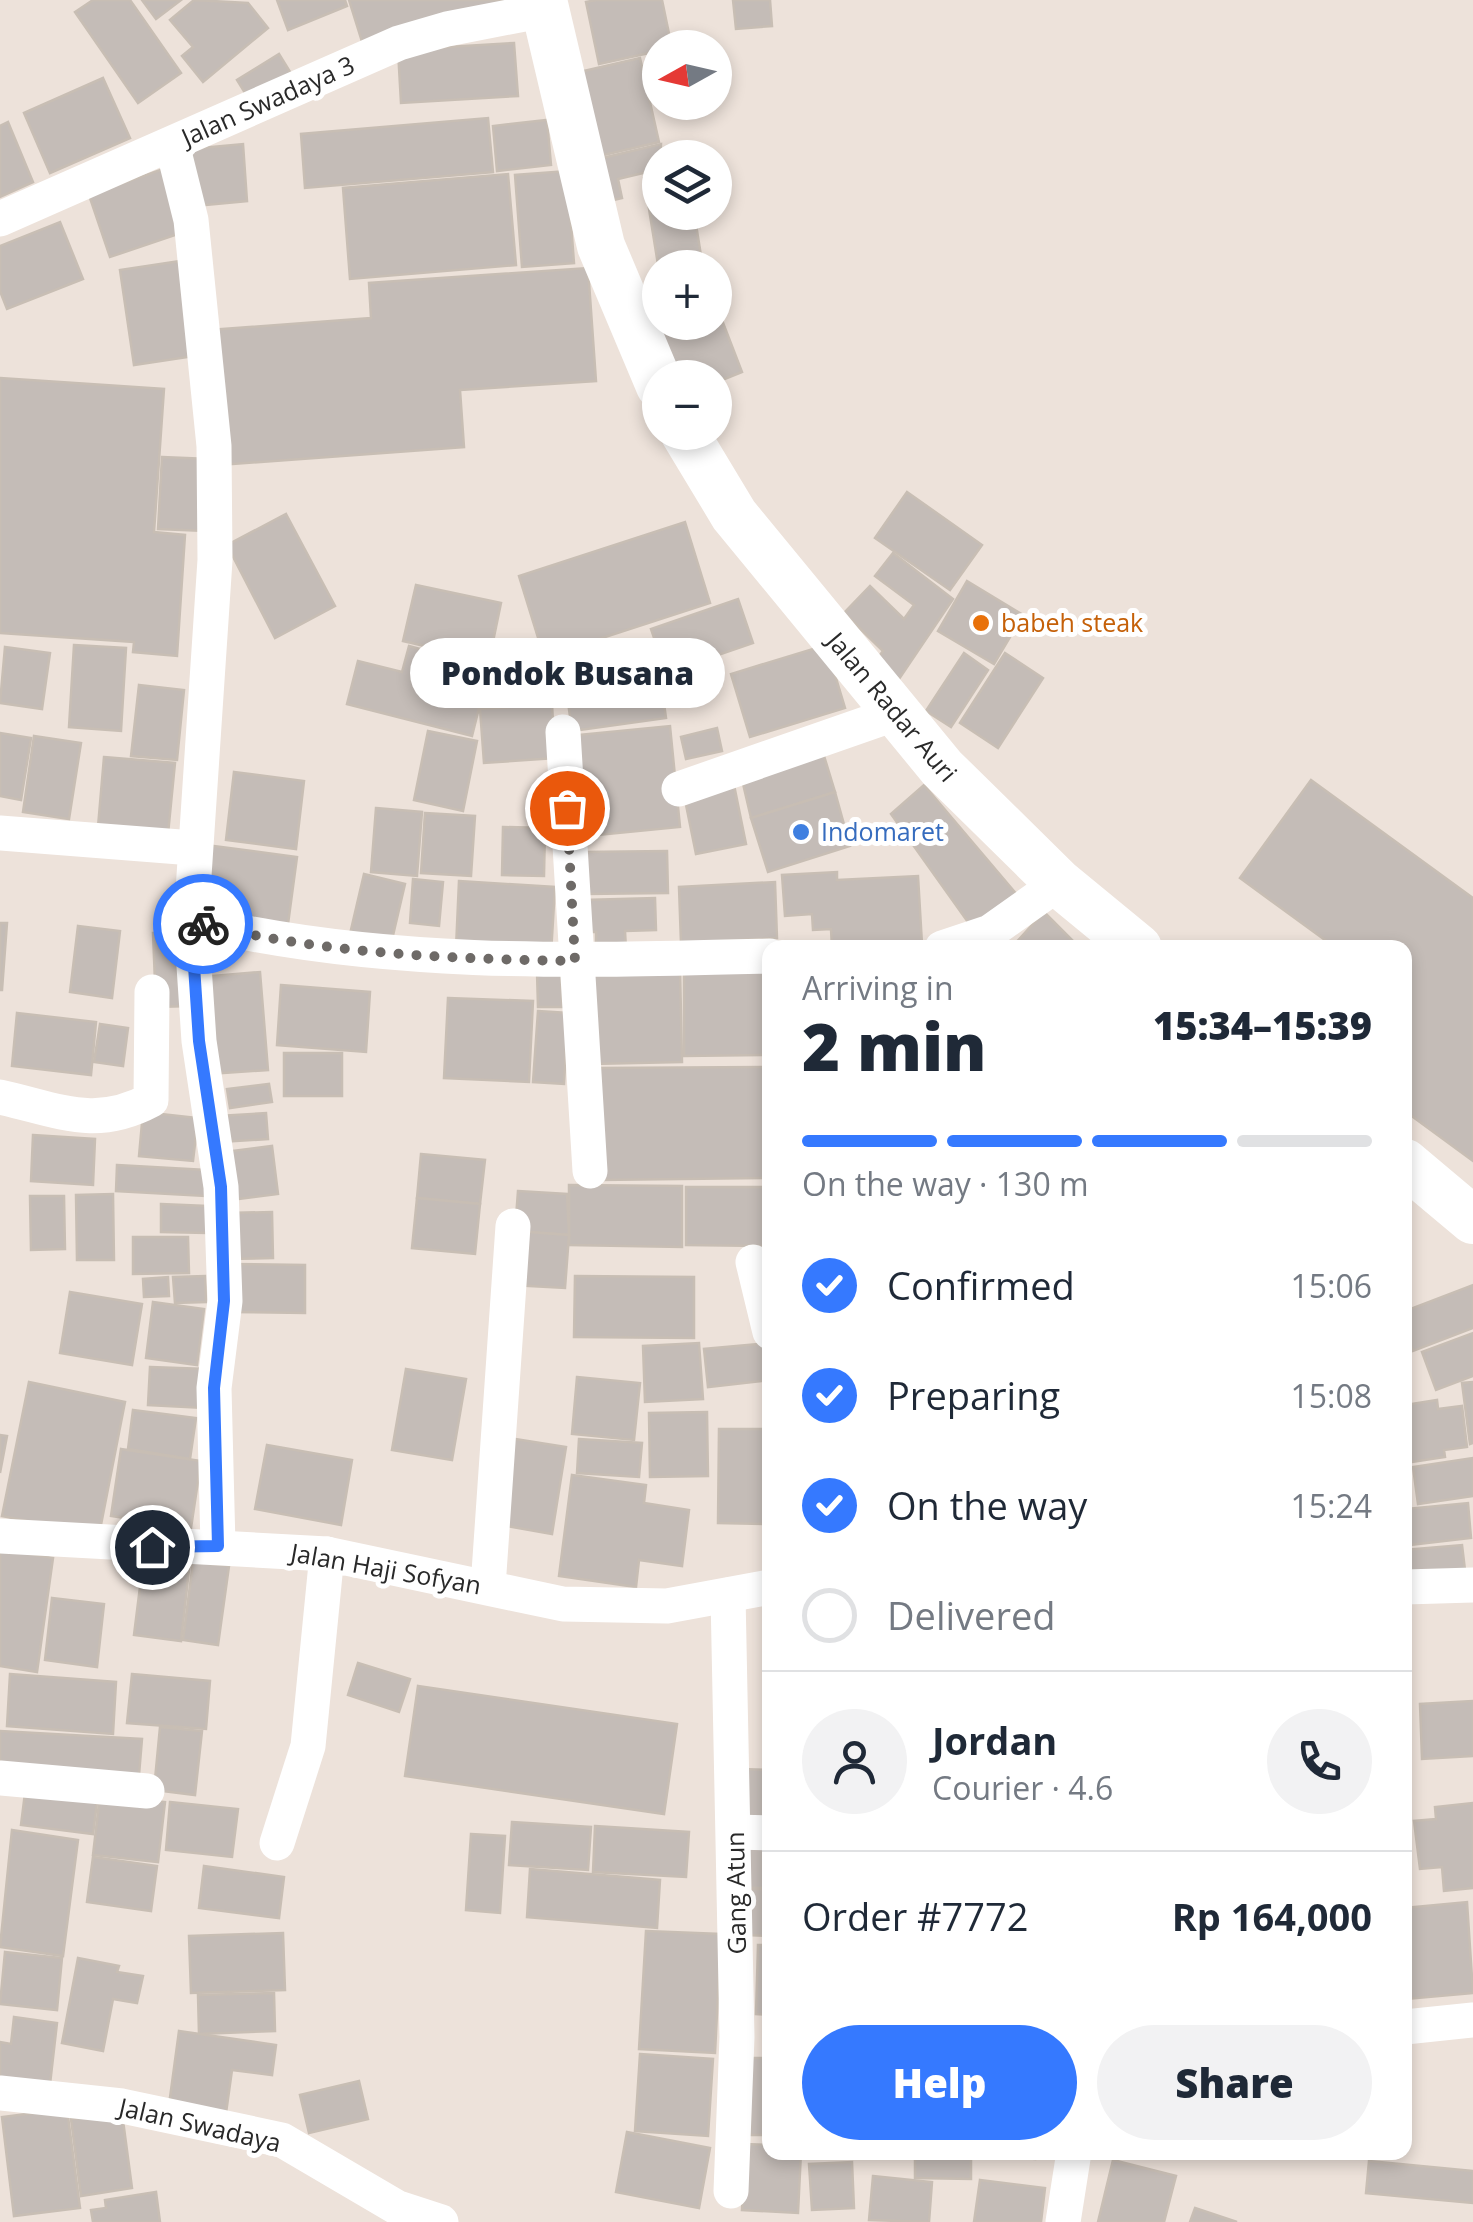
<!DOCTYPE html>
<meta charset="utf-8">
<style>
:root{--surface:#fff;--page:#f2f2f3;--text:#1f2937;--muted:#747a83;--line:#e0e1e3;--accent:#3579ff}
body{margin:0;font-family:"Open Sans",sans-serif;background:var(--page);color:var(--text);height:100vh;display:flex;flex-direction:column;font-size:38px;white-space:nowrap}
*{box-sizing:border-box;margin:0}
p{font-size:32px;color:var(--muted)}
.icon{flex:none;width:55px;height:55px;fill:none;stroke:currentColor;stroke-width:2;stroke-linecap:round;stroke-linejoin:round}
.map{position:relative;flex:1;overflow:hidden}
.drawer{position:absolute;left:762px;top:940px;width:650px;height:1220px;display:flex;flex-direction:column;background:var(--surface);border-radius:20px;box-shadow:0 5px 15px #0003}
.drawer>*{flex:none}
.needle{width:65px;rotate:262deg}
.fabs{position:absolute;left:642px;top:30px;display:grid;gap:20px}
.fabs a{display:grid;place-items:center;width:90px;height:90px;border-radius:50%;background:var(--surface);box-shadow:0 5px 15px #0003;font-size:50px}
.pin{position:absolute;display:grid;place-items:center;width:85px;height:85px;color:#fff;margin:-42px;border:5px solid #fff;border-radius:50%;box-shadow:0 2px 10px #0007}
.courier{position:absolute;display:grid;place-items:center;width:100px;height:100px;margin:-50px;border:8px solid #3579ff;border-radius:50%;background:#fff;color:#222;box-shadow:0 2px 12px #0007}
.bubble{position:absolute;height:70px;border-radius:35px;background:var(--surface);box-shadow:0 5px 15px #0003;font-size:32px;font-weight:800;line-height:70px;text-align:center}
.head em{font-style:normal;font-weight:800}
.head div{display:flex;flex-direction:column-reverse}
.head{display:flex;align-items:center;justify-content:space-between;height:170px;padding:0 40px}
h1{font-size:65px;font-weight:800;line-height:75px}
.bar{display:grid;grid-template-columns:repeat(4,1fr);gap:15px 10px;align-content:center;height:120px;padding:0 40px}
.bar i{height:12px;border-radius:8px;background:var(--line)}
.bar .current{background:var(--accent)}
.bar p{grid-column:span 4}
.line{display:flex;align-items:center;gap:25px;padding:0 40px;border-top:2px solid var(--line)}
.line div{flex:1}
.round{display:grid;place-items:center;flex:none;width:105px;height:105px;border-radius:52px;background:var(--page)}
ol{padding:0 40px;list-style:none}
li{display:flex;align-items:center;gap:30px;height:110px}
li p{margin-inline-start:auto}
li .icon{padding:10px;border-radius:50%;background:var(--accent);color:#fff;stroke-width:4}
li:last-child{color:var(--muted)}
li i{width:55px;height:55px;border:5px solid var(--line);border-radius:50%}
.primary-button{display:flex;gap:20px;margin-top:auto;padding:20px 40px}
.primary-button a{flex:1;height:115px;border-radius:60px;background:var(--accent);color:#fff;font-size:40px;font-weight:800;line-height:115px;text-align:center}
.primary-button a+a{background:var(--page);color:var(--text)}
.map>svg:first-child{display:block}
</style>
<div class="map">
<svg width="1473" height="2222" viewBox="0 0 1473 2222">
<rect width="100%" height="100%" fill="#ede2da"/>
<g fill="#c4bcb7" stroke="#c8beb4" stroke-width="2.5">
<path d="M93,0h37l51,73 -43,30 -63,-91z"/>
<path d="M142,0h39l-25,19z"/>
<path d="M194,0l54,3 20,25 -65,54 -21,-26 11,-9 -23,-27z"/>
<path d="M277,0h68l2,6 -59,24z"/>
<path d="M349,0h161l-146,48z"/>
<path d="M596,0h66l10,48 -73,16 -13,-62z"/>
<path d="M733,0h37l2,26 -36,3z"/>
<path d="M514,43l4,53 -117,7 -3,-53z"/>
<path d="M279,54l13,21 -42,26 -13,-21z"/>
<path d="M640,58l19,84 -68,16 -20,-84z"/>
<path d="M103,78l27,60 -80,35 -26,-60z"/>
<path d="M488,118l5,54 -188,16 -4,-54z"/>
<path d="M547,120l4,45 -54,6 -4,-45z"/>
<path d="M8,122l25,60 -33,15v-71z"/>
<path d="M243,144l4,57 -51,5 -5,-57z"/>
<path d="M661,144l-1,25 -42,10 4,19 -17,4 -11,-42z"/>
<path d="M163,169l21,63 -74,25 -21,-62z"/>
<path d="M567,171l7,92 -52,4 -7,-92z"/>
<path d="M508,174l8,91 -166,14 -7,-91z"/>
<path d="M660,175v37h34l9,56h-43v9l-16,-99z"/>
<path d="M60,222l23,57 -76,30 -7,-18v-45z"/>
<path d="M187,260l14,95 -67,10 -14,-95z"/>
<path d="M588,268l8,113 -136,9 4,57 -244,18 -10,-135 161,-12 -2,-35z"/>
<path d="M660,294v28h55v-20l27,70 -27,11v-5h-42l-30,-78z"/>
<path d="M0,378l164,11 -10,143 31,3 -8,121 -44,-4 1,-10 -134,-9z"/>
<path d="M162,457l47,2 -4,72 -47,-2z"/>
<path d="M907,492l75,53 -32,45 -75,-52z"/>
<path d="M286,514l49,92 -60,32 -48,-93z"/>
<path d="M685,522l25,81 -166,54 -25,-81z"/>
<path d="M893,553l60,46 -54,80 -24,-17 8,-11 -39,-38 26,-27 34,33 10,-14 -39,-29z"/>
<path d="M967,581l56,34 -29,49 -56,-33z"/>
<path d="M416,585l85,18 -12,58 -86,-20z"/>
<path d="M738,599l15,44 -87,30 -15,-44z"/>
<path d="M74,645l52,3 -5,83 -52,-4z"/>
<path d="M826,645l19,63 -95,29 -19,-63z"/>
<path d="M409,646l80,22 -17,68 -125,-32 11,-43 44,11z"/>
<path d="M5,647l45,6 -8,56 -42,-6z"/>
<path d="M964,653l24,17 -37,57 -25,-16z"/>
<path d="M1005,653l38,25 -45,70 -38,-25z"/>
<path d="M659,668l7,50 -94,13 -7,-51z"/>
<path d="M139,685l45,5 -7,70 -46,-4z"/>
<path d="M552,704l3,54 -71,5 -4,-54z"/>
<path d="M670,726l10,101 -102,10 -11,-101z"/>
<path d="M717,728l5,23 -36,8 -5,-22z"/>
<path d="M428,731l49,10 -14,70 -49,-11z"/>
<path d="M0,733l31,5 -10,62 -21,-4z"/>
<path d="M34,736l47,7 -12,76 -46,-7z"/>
<path d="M821,746l14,46 -84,26 -10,-43z"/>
<path d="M104,757l71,6 -7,71 -70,-7z"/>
<path d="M234,772l70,9 -8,68 -70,-9z"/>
<path d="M733,780l13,64 -50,10 -13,-64z"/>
<path d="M1311,780l162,118v263l-68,-50v-163h-69l-96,-70z"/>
<path d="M924,785l94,111 -43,36 -84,-118z"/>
<path d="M835,792l15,54 -82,26 -17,-54z"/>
<path d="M376,808l46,4 -5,64 -46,-4z"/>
<path d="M425,813l50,3 -4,60 -50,-3z"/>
<path d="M503,827l42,1 -1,48 -42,-1z"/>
<path d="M206,845l91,12 -9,67 -91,-12z"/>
<path d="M667,851l1,42 -83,1 -1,-42z"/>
<path d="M837,872v8l81,-4 4,68 -90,4 -1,-19 -18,1 -1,-16 -27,2 -3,-41z"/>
<path d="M364,874l41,10 -14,60 -41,-10z"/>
<path d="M413,879l30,3 -4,44 -29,-3z"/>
<path d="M459,881l96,6 -4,67 -95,-6z"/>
<path d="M775,882l2,56 -96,5 -2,-56z"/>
<path d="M655,898l1,32 -31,1 1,18 -30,1v-18h-11l-1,-32z"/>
<path d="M1044,912l36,36h-69z"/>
<path d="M0,923h7l-5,67h-2z"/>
<path d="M78,926l42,5 -8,67 -42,-6z"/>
<path d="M188,932l3,74 -35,1 -3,-74z"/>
<path d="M770,965v90l-86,1v-90z"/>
<path d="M680,968l2,94 -90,2 -3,-94z"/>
<path d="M561,971l1,36h-24l-1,-35z"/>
<path d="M260,972l8,98 -58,4 -8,-97z"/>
<path d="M281,985l89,7 -4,60 -89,-7z"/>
<path d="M448,998l85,3 -4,81 -85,-4z"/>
<path d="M538,1011l30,2 -4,71 -31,-2z"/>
<path d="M17,1013l79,9 -5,53 -79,-9z"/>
<path d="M100,1024l28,4 -5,38 -29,-4z"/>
<rect x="284" y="1053" width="58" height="43"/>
<path d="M770,1067v111l-170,2 -1,-112z"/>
<path d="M269,1084l3,18 -42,6 -3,-19z"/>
<path d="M143,1112l55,6 -5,43 -54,-5z"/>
<path d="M266,1113l2,26 -47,3 -2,-26z"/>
<path d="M33,1135l62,4 -2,46 -62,-4z"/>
<path d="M272,1146l6,48 -48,6 -6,-48z"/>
<path d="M421,1154l64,6 -5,44 -63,-6z"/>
<path d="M117,1165l89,5 -1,26 -89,-5z"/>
<path d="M569,1185l113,1v61l-113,-2z"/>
<path d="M686,1187h84v59l-84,-1z"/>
<path d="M518,1191l49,3 2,41 -54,-4z"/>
<path d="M113,1194l1,66h-37l-1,-65z"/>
<path d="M30,1196h34l1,53 -34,1z"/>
<path d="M417,1198l63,6 -5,50 -63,-6z"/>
<path d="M161,1204l46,2v27l-46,-1z"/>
<path d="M272,1212l1,46 -45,1 -1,-46z"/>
<path d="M515,1231l54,4 -4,53 -53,-3z"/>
<path d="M133,1237h55l1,36 -56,1z"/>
<path d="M229,1264l76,1v48l-76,-1z"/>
<path d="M205,1276l1,26 -31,1 -2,-26z"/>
<path d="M575,1276l119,1v61l-120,-1z"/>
<path d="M168,1277l1,19 -25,1 -1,-18z"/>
<path d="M1473,1285v43l-60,23 -8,-21v-19z"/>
<path d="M70,1292l72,12 -10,61 -72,-12z"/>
<path d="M153,1302l51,7 -7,56 -51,-7z"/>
<path d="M1473,1333v43l-37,14 -14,-38z"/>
<path d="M699,1343l4,56 -58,3 -2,-56z"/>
<path d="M769,1343l1,37 -62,7 -4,-38z"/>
<path d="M150,1367l57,2 -3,39 -56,-3z"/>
<path d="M406,1369l60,10 -14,81 -60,-10z"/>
<path d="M577,1377l63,6 -6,57 -62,-6z"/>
<path d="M29,1382l96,20 -26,133 -97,-19z"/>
<path d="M1473,1382v61l-3,1 -8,-61z"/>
<path d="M1437,1400l1,9 24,-3 5,41 -23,3 1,7 -40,6v-58z"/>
<path d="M133,1410l63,8 -6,41 -62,-10z"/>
<path d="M707,1412l1,64 -58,1 -1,-64z"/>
<path d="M719,1429h51v95l-52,-1z"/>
<path d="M0,1435l7,1 -7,37z"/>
<path d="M509,1438l57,9 -14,87 -57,-10z"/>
<path d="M579,1439l63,4 -3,34 -62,-4z"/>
<path d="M267,1445l85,15 -11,65 -86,-16z"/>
<path d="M121,1449l80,12 -10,67 -80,-12z"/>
<path d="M1473,1458v38l-55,8 -5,-37z"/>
<path d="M572,1475l74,10 -2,18 45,7 -7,56 -43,-6 -3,27 -77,-11z"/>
<path d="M1468,1503l3,35 -62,7 -4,-36z"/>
<path d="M1462,1545l3,25 -58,5 -2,-25z"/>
<path d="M0,1549l53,9 -16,114 -37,-6z"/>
<path d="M144,1555l46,6 -9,80 -47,-6z"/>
<path d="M193,1562l36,4 -11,79 -35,-5z"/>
<path d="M52,1598l52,6 -7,63 -52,-7z"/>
<path d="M358,1663l52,16 -11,33 -51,-17z"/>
<path d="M10,1674l106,8 -3,52 -106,-8z"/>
<path d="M132,1674l78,7 -4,48 -79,-6z"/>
<path d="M418,1686l259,38 -13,90 -259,-38z"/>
<path d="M1473,1701v55l-51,3 -2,-55z"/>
<path d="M160,1727l42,4 -7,64 -41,-5z"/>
<path d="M0,1731l142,8 -3,36 -139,-8z"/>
<path d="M741,1769l29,1v51l-32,-2z"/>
<path d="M26,1785l72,9 -5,40 -72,-9z"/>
<path d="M100,1795l65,7 -7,60 -65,-7z"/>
<path d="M170,1802l68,7 -6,48 -66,-7z"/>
<path d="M1473,1803v85l-29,3 -2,-24 -22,2 -6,-48 22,-2 -1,-12z"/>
<path d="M512,1822l79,5 -3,43 -79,-5z"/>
<path d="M595,1826l94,6 -3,45 -93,-5z"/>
<path d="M12,1830l66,10 -15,116 -63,-9z"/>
<path d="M471,1834l34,2 -5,77 -34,-3z"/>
<path d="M748,1841l22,1v46h-24z"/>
<path d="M93,1857l64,9 -6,45 -64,-9z"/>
<path d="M204,1866l80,11 -5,41 -80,-10z"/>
<path d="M530,1869l130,11 -3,48 -130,-11z"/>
<path d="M748,1889h22v47l-24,-1z"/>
<path d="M1467,1902l6,91 -66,6 -2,-91z"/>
<path d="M646,1931l75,3 -6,119 -76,-4z"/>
<path d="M283,1933l2,57 -94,3 -2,-57z"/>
<path d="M758,1945h12v70l-14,-1z"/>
<path d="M5,1952l57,6 -5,52 -57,-6z"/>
<path d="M78,1958l41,8 -2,6 26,4 -6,27 -24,-4 -10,52 -41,-8z"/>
<path d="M274,1993l1,38 -76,3 -1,-39z"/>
<path d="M14,2017l43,6 -8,70 -49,-6v-45l11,2z"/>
<path d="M179,2031l97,14 -4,30 -40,-5 -6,43 -57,-8z"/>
<path d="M640,2054l73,5 -5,77 -73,-5z"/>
<rect x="750" y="2058" width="20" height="77"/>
<path d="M359,2081l9,38 -59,14 -9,-38z"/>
<path d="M67,2109l13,99 -66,8 -12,-99z"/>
<path d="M122,2113l10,75 -51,8 -10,-77z"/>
<path d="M627,2132l83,16 -11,60 -83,-16z"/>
<path d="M745,2144l25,1v7h31l-3,61 -56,-3z"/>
<path d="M972,2152h63v7l-63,-4z"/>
<path d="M915,2156l56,1v22l-56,-1z"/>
<path d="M1113,2160l63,16 -12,46h-66z"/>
<path d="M1369,2161l104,10v32l-107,-10z"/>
<path d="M852,2162l2,46 -42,2 -3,-46z"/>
<path d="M873,2176l59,6 -3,40 -60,-2z"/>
<path d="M980,2180l65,8 -4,34h-67z"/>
<path d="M156,2192l4,30h-67l-2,-12 15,-2 -1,-8z"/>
<path d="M1195,2208l42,14h-47z"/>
</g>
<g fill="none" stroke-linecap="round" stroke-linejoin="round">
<g stroke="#fff" stroke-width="35">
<path d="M172,144l19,76 23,226 1,114 -24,361 8,120 22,146 4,114 -11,87 4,158"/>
<path d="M0,219l399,-176 48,-14 98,-19"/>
<path d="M563,732l27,439"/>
<path d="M679,789l218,-76"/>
<path d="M0,833l193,15"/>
<path d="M191,921c190,46 385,40 579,35"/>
<path d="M942,948l48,-16 69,-49"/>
<path d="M0,1097c59,13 95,33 151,3l1,-108"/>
<path d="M753,1262l17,70"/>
<path d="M0,1536l327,18 236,50 104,2 103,-19"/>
<path d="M488,1587l25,-361"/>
<path d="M1405,1587l68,-2"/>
<path d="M728,1595l9,442 -6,154"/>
<path d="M0,1778l147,13"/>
<path d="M735,1832l35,1"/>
<path d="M277,1843l31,-97 19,-192"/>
<path d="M1405,2027l68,-7"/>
<path d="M0,2093l122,13 160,34 116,68 43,14"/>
<path d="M1063,2222l11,-70"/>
</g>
<g stroke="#fff" stroke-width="48">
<path d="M543,0l58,246 59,140"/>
<path d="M684,432l50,83 208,253 117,115 79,65"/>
<path d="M1405,1163l68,57"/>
</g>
</g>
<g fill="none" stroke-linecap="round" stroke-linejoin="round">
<path stroke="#6e6a67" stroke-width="10" stroke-dasharray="0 18" d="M203,924c121,30 249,35 372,37l-8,-153"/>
<path stroke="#3579ff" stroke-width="12" d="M152,1547l66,-1 -4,-158 10,-87 -3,-114 -22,-146 -8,-120 12,3"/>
</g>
<circle fill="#e8710a" stroke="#fff" stroke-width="4" cx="981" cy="623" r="10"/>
<circle fill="#3f7fe0" stroke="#fff" stroke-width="4" cx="801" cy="832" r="10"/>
<g text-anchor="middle" stroke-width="10" stroke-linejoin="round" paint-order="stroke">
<g font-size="25" fill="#292929" stroke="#fff">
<text transform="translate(268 101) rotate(-24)" y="9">Jalan Swadaya 3</text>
<text transform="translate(892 707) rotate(50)" y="9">Jalan Radar Auri</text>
<text transform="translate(386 1569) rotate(10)" y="9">Jalan Haji Sofyan</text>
<text transform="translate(736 1893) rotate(-91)" y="9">Gang Atun</text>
<text transform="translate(200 2125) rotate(13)" y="9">Jalan Swadaya</text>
</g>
<g font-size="25" fill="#c56008" stroke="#fff" text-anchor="start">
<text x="1001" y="632">babeh steak</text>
</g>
<g font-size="25" fill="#366cbe" stroke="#fff" text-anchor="start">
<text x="821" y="841">Indomaret</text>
</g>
</g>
</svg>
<div class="fabs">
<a><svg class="needle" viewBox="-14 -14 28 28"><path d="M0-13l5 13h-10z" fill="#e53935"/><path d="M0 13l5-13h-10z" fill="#747a83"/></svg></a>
<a><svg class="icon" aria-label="layers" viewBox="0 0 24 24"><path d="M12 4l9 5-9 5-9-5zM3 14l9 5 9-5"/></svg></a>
<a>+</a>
<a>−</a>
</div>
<div class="pin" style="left:567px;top:808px;background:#ea580c"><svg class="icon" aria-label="bag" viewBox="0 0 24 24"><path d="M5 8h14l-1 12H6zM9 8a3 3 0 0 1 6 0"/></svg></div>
<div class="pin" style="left:152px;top:1547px;background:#1f2937"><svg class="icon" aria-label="home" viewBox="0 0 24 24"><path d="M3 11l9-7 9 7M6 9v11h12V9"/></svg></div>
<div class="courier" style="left:203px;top:924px"><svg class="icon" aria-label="bike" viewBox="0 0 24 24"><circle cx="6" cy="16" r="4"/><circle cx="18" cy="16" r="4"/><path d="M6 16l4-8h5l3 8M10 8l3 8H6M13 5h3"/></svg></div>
<div class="bubble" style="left:410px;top:638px;width:315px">Pondok Busana</div>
<section class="drawer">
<div class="head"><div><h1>2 min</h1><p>Arriving in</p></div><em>15:34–15:39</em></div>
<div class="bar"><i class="current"></i><i class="current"></i><i class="current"></i><i></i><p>On the way · 130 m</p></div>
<ol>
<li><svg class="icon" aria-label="check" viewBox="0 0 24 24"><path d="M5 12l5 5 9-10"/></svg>Confirmed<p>15:06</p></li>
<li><svg class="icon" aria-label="check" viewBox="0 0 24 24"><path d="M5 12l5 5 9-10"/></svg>Preparing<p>15:08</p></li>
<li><svg class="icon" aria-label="check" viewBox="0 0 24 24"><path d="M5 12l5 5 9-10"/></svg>On the way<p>15:24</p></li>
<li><i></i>Delivered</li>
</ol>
<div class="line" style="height:180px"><a class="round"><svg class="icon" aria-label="person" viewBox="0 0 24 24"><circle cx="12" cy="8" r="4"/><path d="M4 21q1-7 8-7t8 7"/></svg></a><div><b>Jordan</b><p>Courier · 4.6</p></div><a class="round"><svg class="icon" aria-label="phone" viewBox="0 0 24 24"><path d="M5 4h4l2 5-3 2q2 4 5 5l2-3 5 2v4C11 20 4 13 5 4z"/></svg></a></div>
<div class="line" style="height:130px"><div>Order #7772</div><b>Rp 164,000</b></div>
<div class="primary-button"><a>Help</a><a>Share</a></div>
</section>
</div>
